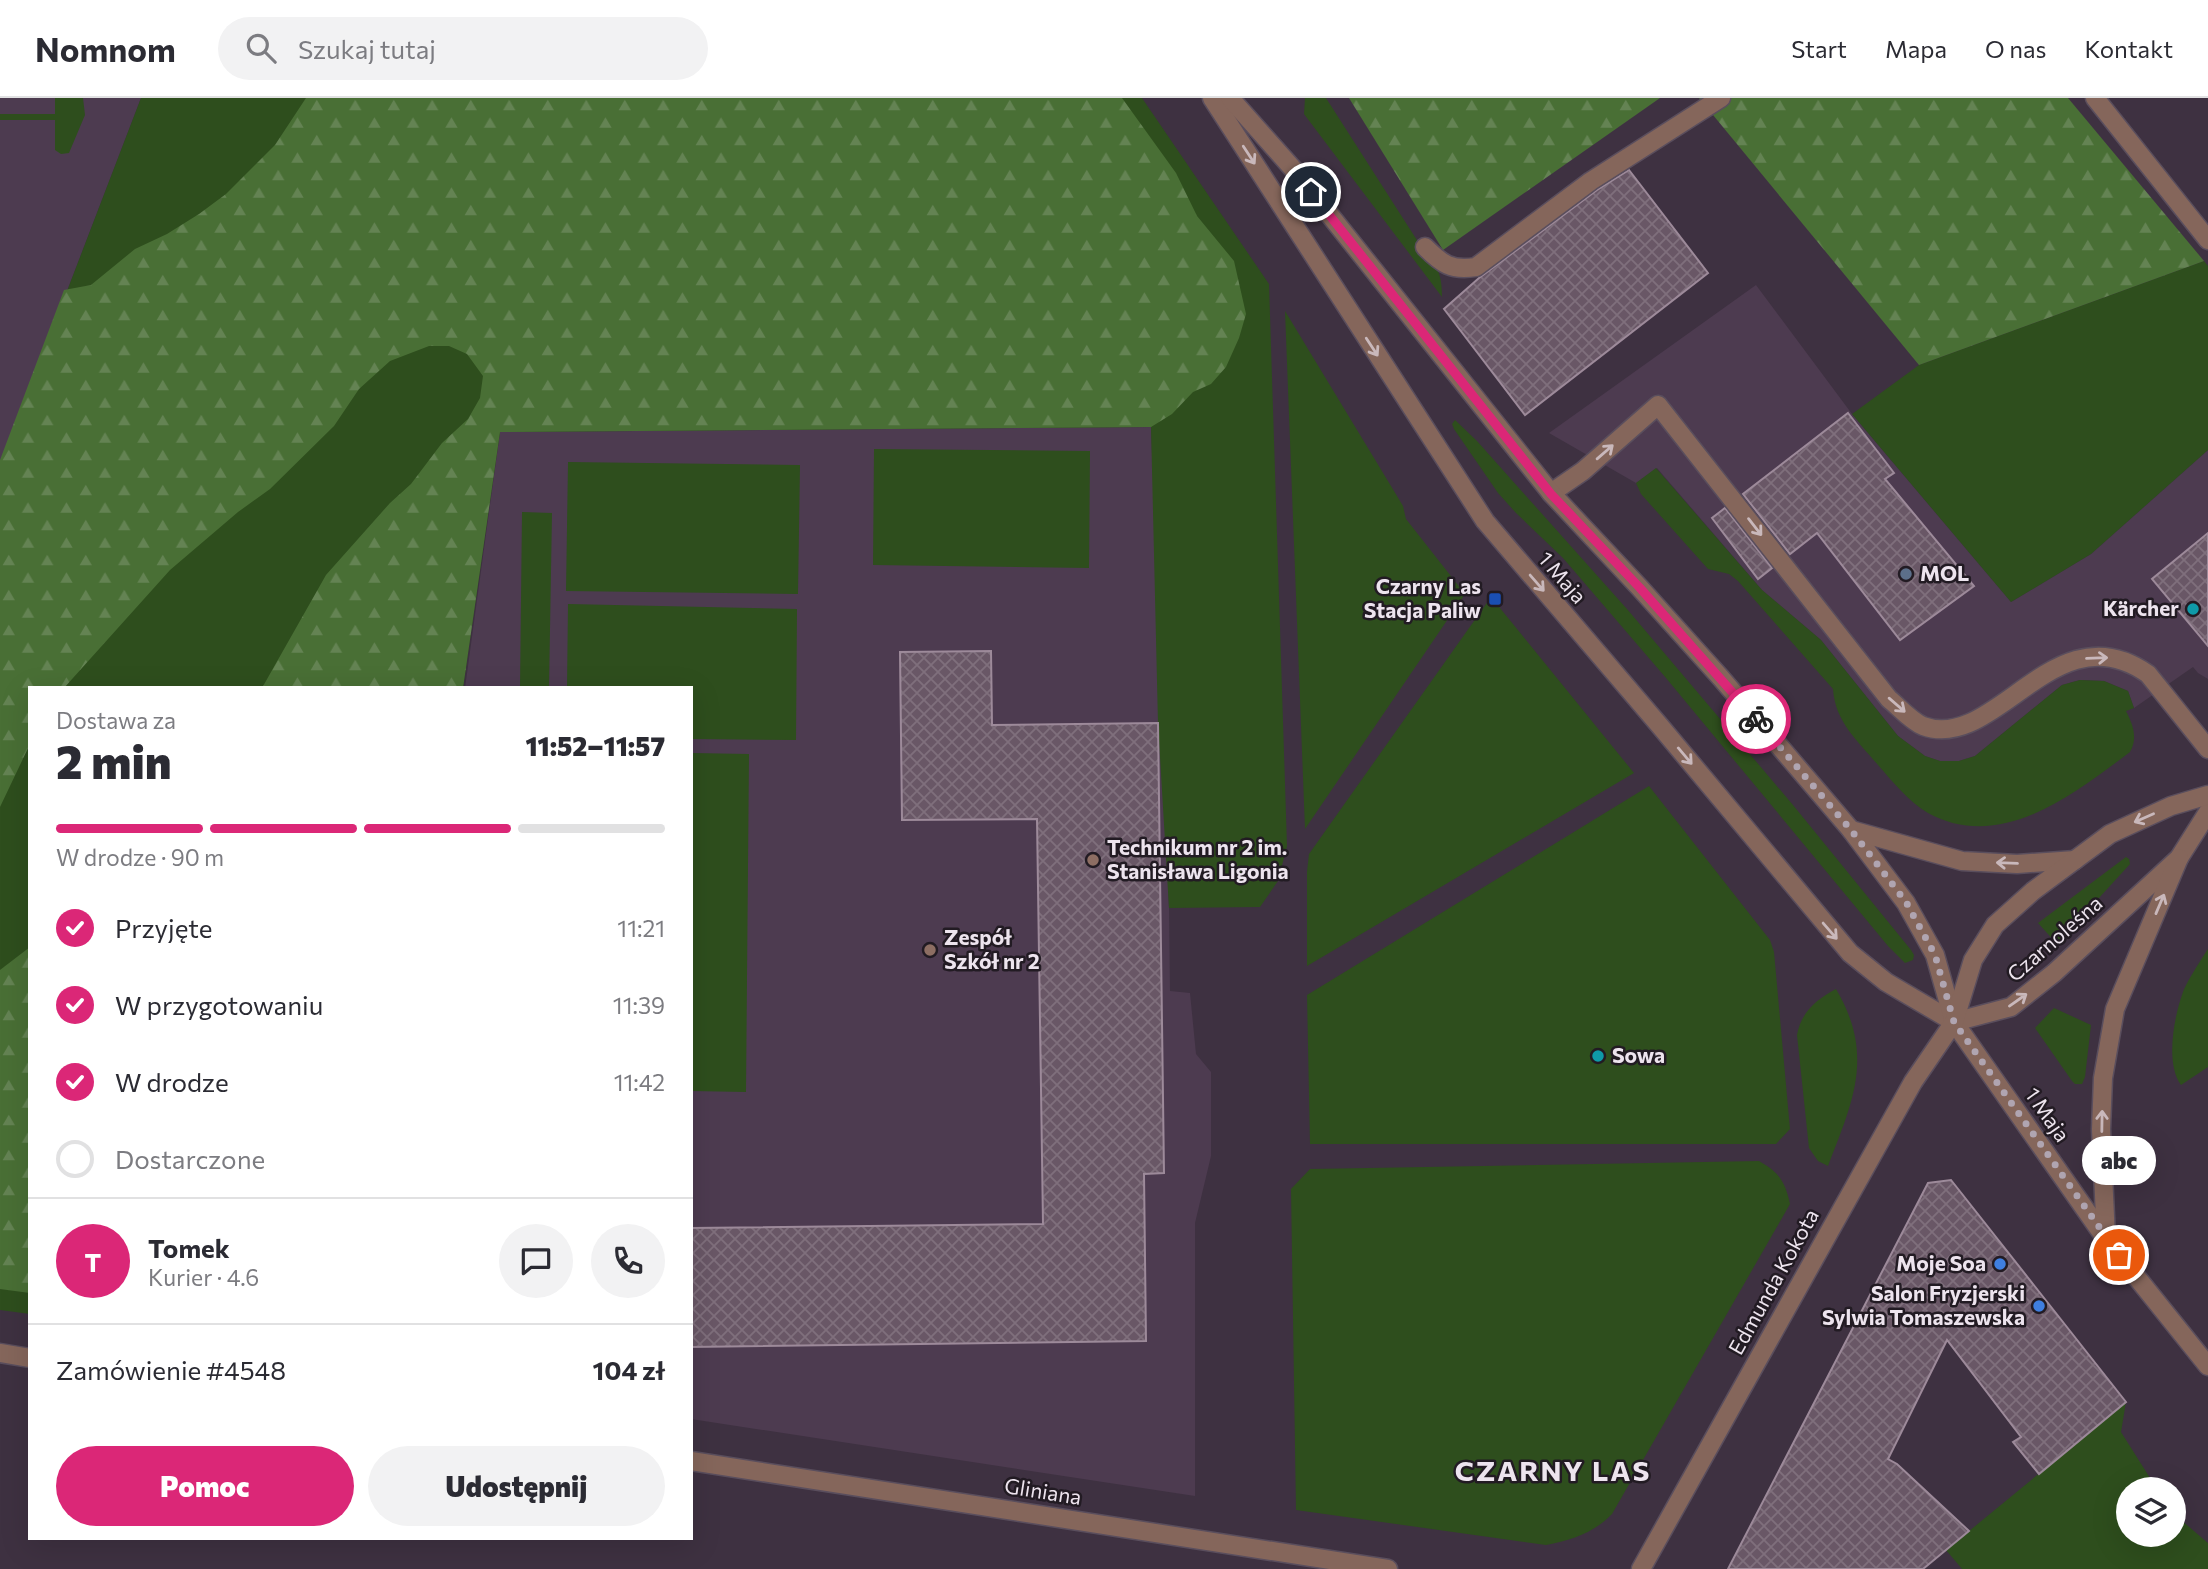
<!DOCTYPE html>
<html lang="pl">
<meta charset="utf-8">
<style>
:root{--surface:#fff;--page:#f2f2f3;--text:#2b2b33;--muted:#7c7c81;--line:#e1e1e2;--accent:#db2777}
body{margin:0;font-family:Commissioner,sans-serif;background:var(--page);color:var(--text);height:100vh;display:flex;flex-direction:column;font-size:26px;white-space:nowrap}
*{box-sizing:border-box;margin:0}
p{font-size:23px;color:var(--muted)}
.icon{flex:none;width:38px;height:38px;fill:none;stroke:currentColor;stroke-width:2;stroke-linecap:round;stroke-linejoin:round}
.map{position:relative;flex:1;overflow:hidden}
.sheet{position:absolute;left:28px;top:588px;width:665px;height:854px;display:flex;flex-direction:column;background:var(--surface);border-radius:0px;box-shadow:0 7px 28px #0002}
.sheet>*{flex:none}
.buttons{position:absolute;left:2116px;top:1379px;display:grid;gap:14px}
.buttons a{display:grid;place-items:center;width:70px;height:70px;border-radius:50%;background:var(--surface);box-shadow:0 7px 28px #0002;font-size:35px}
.pin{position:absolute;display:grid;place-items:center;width:60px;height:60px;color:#fff;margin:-30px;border:4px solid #fff;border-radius:50%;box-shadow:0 2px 7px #0007}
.courier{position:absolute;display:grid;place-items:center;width:70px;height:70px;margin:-35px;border:5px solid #db2777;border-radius:50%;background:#fff;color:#222;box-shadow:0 2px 9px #0007}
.bubble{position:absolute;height:49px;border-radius:24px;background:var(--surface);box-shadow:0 7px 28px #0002;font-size:23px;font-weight:800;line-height:49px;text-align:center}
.summary em{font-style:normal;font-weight:800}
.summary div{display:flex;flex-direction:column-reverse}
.summary{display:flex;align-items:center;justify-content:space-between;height:119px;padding:0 28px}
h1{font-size:46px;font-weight:800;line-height:52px}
.bar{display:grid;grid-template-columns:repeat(4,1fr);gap:10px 7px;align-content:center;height:84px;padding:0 28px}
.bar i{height:9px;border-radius:5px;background:var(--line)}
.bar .on{background:var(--accent)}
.bar p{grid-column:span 4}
.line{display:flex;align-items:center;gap:18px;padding:0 28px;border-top:2px solid var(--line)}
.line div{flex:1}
.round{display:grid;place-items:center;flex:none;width:74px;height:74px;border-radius:37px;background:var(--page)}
ol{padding:0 28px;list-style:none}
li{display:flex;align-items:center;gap:21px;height:77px}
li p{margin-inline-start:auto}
li .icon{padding:7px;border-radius:50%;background:var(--accent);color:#fff;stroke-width:4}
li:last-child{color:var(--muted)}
li i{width:38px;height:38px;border:4px solid var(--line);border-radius:50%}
.primary-button{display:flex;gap:14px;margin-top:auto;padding:14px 28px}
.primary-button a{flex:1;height:80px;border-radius:42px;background:var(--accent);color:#fff;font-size:28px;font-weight:800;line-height:80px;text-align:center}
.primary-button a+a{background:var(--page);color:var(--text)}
header{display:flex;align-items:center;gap:42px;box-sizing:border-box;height:98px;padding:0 35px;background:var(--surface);border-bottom:2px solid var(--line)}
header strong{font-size:33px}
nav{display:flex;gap:38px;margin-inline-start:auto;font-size:24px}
.search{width:490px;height:63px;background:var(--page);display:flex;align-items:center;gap:18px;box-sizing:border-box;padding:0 24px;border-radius:38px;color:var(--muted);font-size:26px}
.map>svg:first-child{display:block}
</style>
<header>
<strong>Nomnom</strong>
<div class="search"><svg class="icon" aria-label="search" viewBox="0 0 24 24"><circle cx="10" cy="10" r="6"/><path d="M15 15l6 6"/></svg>Szukaj tutaj</div>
<nav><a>Start</a><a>Mapa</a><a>O nas</a><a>Kontakt</a></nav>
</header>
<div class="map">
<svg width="2208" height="1471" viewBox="0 0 2208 1471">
<defs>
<pattern id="forest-firs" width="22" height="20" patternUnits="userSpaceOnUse" patternTransform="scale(1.75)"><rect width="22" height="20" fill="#496f35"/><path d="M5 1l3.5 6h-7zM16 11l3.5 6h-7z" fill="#648353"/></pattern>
<pattern id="building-cross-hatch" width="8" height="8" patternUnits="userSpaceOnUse" patternTransform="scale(1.75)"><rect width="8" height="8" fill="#695766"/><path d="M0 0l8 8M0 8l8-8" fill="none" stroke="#7f6f7c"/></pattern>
</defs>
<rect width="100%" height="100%" fill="#3e3141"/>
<g fill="#4d3b50">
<path d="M0,0h141l-141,368z"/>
<path d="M1756,187l96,129 159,188 80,-48 117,-104v229l-10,-6 -5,-6 -59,41 -6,-17 -24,-10 -24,-1 -18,5 -87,71 -16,5h-19l-15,-5 -27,-20 -77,-96 -59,-50 -105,-122 -21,15 -87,-50z"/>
<path d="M1151,329l18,481 1,83 20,2 6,61 15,18v84l-16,67v273l-504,-77v-731h-226l35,-256z"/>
</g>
<g fill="#2e4e1d">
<path d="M55,0h28l2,17 -16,38 -8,1 -6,-4v-30h-55v-6h55z"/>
<path d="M141,0h1001l127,186 18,562 -9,35 -18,26 -91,1 -11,-185 -7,-296 -651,5 -37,256h-433v626l-30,-4v-844z"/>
<path d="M1305,0h21l96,150c15,19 20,24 20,49l-138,-183z"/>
<path d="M2204,163l4,5v184l-117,104 -80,48 -159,-188 67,-49z"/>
<path d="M1285,213l109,180 9,15 3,13 59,75 -160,235z"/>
<path d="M1455,322l22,21 150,168 166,196 118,145 3,5 -1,5 -8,3 -17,-17 -222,-268 -103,-120 -47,-45 -18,-20 -44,-64 -2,-5z"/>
<path d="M874,351l216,2 -1,117 -216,-3z"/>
<path d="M568,364l232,3 -2,129 -232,-3z"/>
<path d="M1656,370l106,122 59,50 77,96 27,20 15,5h19l16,-5 87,-71 18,-5 24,1 24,10 6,17 -8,3c7,14 12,27 4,41 -56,42 -129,101 -202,61 -19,-11 -35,-31 -50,-48 -20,-24 -43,-43 -45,-76l-95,-108 -9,-7 -21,-5 -67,-75 -5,-11z"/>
<path d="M522,414l30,1 -3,175h-29z"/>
<path d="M1491,499l143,176 -327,193v-94l2,-18z"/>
<path d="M568,506l229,5 -1,131 -105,-1v-51h-124z"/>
<path d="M691,655l58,1 -3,338 -55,-1z"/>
<path d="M1649,688l121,154 4,12 16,177 -14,15h-466l-3,-149z"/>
<path d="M2126,759l3,2 1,5 -73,80 -19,-21z"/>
<path d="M2208,851v118l-27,18c-16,-22 -7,-68 2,-93 3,-9 19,-34 25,-43z"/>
<path d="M1836,891c39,66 17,112 -8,177l-10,-5 -9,-13 -12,-113c4,-23 20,-36 39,-46z"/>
<path d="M2054,910l37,17 -6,52 -3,7h-7l-3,-3 -37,-53z"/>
<path d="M1759,1063c21,12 26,21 31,43l-178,310c-18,19 -41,26 -66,31l-250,-35 -5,-321 19,-20z"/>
<path d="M2126,1304l-5,30 36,57h-29v46h46v-24l7,9 27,23v26h-246l-16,-19z"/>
</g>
<g fill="url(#forest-firs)">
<path d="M306,0h816l54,75 21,43 37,45 12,53 -7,24 -13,29 -15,17 -18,8 -21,22 -21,13 -651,5 -37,256h-201l64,-113 64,-72 21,-19 31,-41 26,-24 12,-21 3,-22 -16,-22 -18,-8h-20l-39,15 -31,28 -25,37 -64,63 -32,23 -68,58 -106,118h-34v56l-30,63v-347l64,-170 27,-5 44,-36 32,-15 32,-20 27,-20 49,-49z"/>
<path d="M1349,0h311l-217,152z"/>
<path d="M1699,0h369l136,163 -285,104z"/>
<path d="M30,849v346l-30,-4v-319z"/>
</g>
<g fill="url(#building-cross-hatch)" stroke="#9d8a9a" stroke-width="2">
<path d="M1629,72l79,103 -183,142 -81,-106 35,-31 118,-88z"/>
<path d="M1848,315l46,60 -9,6 89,107 -74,54 -83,-107 -27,21 -47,-60z"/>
<path d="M1725,410l47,60 -14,11 -46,-61z"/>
<path d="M2208,435v113l-56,-67z"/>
<path d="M991,553l1,74 166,-2 6,450 -20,1 2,167 -455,6v-119l352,-4 -6,-405 -135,1 -2,-168z"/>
<path d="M1951,1082l175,222 -87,72 -26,-32 8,-5 -74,-97 -59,119 9,5 72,67 -46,38h-195l200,-386z"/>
</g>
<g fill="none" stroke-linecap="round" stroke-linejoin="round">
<defs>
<g id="service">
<path d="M1425,149c17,17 26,24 51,20l115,-86 130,-83"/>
<path d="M1551,395l32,-22 75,-66 231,294c10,8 22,22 34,27 73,27 132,-118 225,-52l60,75"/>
</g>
<g id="minor">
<path d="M2095,0l113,142"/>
<path d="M0,1255l30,5"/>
<path d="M691,1363l697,108"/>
</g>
<g id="tertiary">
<path d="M1212,0l273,423 175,205 190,227 36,29 68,40"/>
<path d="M1230,0l64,72 257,323 89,95 81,90 130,152 55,73 29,52 19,67 152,217 102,127"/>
<path d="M1851,732l111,31 55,3 58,-4"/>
<path d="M1954,924l57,-15 43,-34 125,-115 29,-46"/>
<path d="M2106,1141l-5,-110 2,-51 12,-69 64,-151"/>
<path d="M1641,1471l272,-487 41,-60 19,-62 22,-35 38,-34 77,-57 61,-28 37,-11"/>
</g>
</defs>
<use href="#service" stroke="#5a4e5d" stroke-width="21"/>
<use href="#minor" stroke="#5a4e5d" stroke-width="21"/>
<use href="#tertiary" stroke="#5a4e5d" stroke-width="21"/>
<use href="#service" stroke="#85665b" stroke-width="18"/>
<use href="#minor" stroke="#85665b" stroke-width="18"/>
<use href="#tertiary" stroke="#85665b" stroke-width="18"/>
</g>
<defs><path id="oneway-shaft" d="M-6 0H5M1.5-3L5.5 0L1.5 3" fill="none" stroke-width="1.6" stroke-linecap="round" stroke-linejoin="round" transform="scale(1.75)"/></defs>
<g stroke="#c9b8bb">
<use href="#oneway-shaft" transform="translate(1249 57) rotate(57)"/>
<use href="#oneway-shaft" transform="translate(1372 249) rotate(57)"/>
<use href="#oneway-shaft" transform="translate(1605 354) rotate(-41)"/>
<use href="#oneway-shaft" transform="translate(1755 429) rotate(52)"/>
<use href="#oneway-shaft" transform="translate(1537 485) rotate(49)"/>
<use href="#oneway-shaft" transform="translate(2097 560) rotate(-2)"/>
<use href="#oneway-shaft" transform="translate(1897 607) rotate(41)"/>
<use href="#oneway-shaft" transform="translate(1685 658) rotate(50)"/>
<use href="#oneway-shaft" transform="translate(2144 720) rotate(156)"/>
<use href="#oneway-shaft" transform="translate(2007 765) rotate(-178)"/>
<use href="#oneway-shaft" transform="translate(2160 806) rotate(-67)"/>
<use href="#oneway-shaft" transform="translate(1830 833) rotate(49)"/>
<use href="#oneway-shaft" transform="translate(2018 902) rotate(-35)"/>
<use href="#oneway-shaft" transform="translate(2102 1023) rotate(-89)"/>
</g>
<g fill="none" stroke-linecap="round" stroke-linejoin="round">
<path stroke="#b0a5b1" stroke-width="7" stroke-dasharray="0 12.6" d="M1756,621l95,111 55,72 29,53 19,67 165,233"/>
<path stroke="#db2777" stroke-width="9" d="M1311,94l240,302 89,94 116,131"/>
</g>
<circle fill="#5c6f8a" stroke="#221b23" stroke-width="2.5" cx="1906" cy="476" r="7"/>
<rect fill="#1a4fb4" stroke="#221b23" stroke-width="2.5" x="1488" y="494" width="14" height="14" rx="3.5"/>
<g fill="#0f9aa8" stroke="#221b23" stroke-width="2.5">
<circle cx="2193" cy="511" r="7"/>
<circle cx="1598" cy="958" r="7"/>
</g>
<g fill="#8d6e63" stroke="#221b23" stroke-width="2.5">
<circle cx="1093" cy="762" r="7"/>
<circle cx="930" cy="852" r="7"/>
</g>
<g fill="#3f7fe0" stroke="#221b23" stroke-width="2.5">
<circle cx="2000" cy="1166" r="7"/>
<circle cx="2039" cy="1208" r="7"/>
</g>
<g text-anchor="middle" stroke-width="5" stroke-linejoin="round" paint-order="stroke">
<g font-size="21" font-weight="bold" fill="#ede4ee" stroke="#221b23" text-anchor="start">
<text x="1920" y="483">MOL</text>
<text x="1481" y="496" text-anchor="end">Czarny Las<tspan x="1481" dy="24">Stacja Paliw</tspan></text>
<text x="2179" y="518" text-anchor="end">Kärcher</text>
<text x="1107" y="757">Technikum nr 2 im.<tspan x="1107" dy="24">Stanisława Ligonia</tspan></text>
<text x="944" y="847">Zespół<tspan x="944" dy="24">Szkół nr 2</tspan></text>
<text x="1612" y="965">Sowa</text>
<text x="1986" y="1173" text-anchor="end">Moje Soa</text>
<text x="2025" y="1203" text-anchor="end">Salon Fryzjerski<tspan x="2025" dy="24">Sylwia Tomaszewska</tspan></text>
</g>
<g font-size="21" fill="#ede4ee" stroke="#221b23">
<text transform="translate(1562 480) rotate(49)" y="7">1 Maja</text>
<text transform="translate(2055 841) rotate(-41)" y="7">Czarnoleśna</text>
<text transform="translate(2047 1017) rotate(55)" y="7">1 Maja</text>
<text transform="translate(1774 1184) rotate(-61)" y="7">Edmunda Kokota</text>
<text transform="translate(1043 1394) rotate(9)" y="7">Gliniana</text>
</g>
<g font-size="28" font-weight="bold" letter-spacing="2" fill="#ede4ee" stroke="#221b23">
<text x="1553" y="1383">CZARNY LAS</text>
</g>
</g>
</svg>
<div class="buttons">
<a><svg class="icon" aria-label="layers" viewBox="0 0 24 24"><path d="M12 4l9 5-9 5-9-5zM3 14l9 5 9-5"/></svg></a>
</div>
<div class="pin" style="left:2119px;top:1157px;background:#ea580c"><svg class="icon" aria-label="bag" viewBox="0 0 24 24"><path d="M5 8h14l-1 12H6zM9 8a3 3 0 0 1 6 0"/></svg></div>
<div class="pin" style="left:1311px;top:94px;background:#1f2937"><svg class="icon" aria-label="home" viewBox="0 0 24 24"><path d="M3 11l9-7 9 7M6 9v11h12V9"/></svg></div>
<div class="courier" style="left:1756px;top:621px"><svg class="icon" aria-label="bike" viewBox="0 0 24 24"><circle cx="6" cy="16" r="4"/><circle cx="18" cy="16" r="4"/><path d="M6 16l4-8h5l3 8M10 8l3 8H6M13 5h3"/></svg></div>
<div class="bubble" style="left:2082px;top:1038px;width:74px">abc</div>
<section class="sheet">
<div class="summary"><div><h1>2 min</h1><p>Dostawa za</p></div><em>11:52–11:57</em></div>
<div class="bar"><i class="on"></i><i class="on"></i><i class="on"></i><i></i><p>W drodze · 90 m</p></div>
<ol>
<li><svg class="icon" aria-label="check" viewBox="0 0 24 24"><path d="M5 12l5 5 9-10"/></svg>Przyjęte<p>11:21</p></li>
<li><svg class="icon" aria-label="check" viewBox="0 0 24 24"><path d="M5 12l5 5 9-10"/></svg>W przygotowaniu<p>11:39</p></li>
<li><svg class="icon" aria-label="check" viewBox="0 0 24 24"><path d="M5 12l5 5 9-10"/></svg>W drodze<p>11:42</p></li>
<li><i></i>Dostarczone</li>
</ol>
<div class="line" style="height:126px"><b class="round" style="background:var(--accent);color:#fff">T</b><div><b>Tomek</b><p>Kurier · 4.6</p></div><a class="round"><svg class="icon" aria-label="chat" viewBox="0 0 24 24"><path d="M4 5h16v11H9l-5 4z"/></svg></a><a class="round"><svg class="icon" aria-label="phone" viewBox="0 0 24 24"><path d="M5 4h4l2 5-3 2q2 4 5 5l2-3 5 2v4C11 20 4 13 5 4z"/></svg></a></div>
<div class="line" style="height:91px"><div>Zamówienie #4548</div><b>104 zł</b></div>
<div class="primary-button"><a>Pomoc</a><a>Udostępnij</a></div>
</section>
</div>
